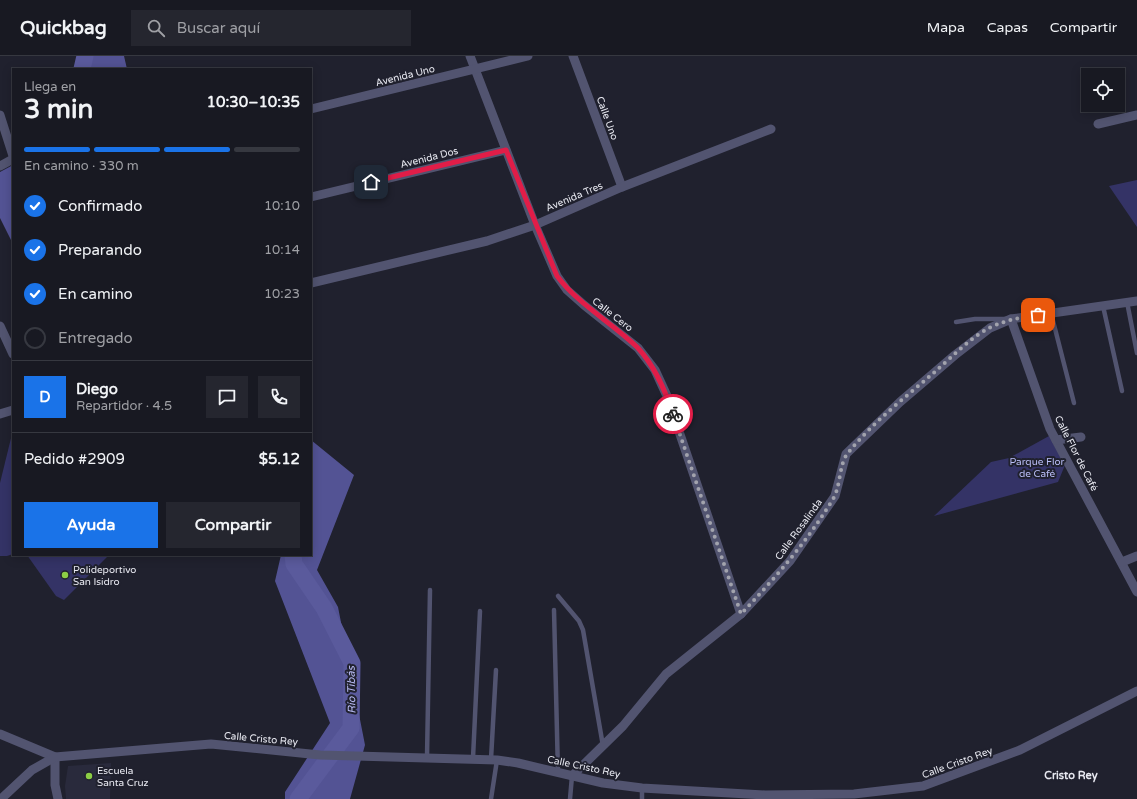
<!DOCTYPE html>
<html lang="es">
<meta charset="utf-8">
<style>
:root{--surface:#181922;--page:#25262f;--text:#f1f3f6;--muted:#9fa0a5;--line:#363840;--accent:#1a73e8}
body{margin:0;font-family:"Varela Round",sans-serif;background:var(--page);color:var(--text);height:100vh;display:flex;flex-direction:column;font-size:15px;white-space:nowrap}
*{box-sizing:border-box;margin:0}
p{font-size:13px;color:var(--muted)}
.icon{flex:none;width:22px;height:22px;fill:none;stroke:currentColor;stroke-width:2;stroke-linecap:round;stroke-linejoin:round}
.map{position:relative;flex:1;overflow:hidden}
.details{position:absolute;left:12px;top:12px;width:300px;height:488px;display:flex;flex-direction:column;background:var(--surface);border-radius:0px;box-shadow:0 2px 10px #0003,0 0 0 1px var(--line)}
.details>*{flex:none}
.fabs{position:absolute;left:1081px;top:12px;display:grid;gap:8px}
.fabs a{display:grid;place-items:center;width:44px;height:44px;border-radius:0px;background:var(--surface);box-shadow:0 2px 10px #0003,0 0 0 1px var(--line);font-size:20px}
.pin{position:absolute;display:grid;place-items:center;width:34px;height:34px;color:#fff;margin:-17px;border-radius:8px;box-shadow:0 2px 6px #0006}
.courier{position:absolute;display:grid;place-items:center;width:40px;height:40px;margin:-20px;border:3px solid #e11d48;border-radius:50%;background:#fff;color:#222;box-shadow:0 1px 5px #0007}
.summary em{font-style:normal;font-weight:700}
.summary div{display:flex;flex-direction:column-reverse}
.summary{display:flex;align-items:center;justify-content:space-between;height:68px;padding:0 12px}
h1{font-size:26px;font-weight:700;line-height:30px}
.bar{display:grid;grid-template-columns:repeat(4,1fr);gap:6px 4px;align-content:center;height:48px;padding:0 12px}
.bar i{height:5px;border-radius:3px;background:var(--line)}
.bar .current{background:var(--accent)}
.bar p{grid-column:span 4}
.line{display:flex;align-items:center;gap:10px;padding:0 12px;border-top:1px solid var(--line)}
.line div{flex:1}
.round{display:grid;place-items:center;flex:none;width:42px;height:42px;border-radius:0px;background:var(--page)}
ol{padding:0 12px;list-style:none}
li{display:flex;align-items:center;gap:12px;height:44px}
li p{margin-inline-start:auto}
li .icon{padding:4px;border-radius:50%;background:var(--accent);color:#fff;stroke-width:4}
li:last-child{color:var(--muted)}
li i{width:22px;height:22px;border:2px solid var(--line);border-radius:50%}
.primary-button{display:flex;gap:8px;margin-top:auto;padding:8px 12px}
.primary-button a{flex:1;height:46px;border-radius:0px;background:var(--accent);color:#fff;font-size:16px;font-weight:700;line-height:46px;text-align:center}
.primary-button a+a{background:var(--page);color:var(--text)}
header{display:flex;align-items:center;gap:24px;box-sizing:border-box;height:56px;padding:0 20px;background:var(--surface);border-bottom:1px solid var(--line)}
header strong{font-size:19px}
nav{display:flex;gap:22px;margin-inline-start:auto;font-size:14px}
.search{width:280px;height:36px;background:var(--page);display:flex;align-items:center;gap:10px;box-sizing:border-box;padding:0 14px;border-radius:0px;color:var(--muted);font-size:15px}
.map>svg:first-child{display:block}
</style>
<header>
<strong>Quickbag</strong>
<div class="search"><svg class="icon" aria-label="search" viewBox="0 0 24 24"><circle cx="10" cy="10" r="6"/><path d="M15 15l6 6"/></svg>Buscar aquí</div>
<nav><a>Mapa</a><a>Capas</a><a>Compartir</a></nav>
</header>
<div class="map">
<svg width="1137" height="743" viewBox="0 0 1137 743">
<rect width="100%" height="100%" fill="#20212e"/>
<path fill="#292a3c" d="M111,707l-1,36h-44l-1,-13 3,-20z"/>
<g fill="#343366">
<path d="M1137,124v47l-28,-41z"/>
<path d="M13,374v124l-6,2h-7v-73z"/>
<path d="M1049,380l16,29 -7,17 -124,34 57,-54 18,-4z"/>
<path d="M27,499h82l-45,45 -8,-4z"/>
</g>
<g fill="#535394">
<path d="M78,0h46l3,13h-52z"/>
<path d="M13,109v79l-13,-26v-46z"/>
<path d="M311,384l43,35 -37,95 21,37 27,138 -15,54h-65v-7l45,-69 -55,-142 6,-26h30z"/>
</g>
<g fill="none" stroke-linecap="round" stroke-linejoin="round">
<g stroke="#5a5a9c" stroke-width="17">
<path d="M82,13l3,-13"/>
<path d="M293,499l1,9 30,44 28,55 -1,65 -53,71"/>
</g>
<g stroke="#525470" stroke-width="4.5">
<path d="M1127,246l10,51"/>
<path d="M1103,250l19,85"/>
<path d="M1051,257l23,90"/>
<path d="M956,266l19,-3h32"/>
<path d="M558,540l21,25 4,9 20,116"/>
<path d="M554,554l4,163"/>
<path d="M427,701l3,-167"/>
<path d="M473,702l7,-147"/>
<path d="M491,703l5,-89"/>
<path d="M642,732v11"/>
<path d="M491,743l6,-39"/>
<path d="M570,743l2,-23"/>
</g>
<g stroke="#525470" stroke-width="9">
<path d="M470,0l65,169 22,51 10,14 17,15 54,43 17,22 12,26 74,218"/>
<path d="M573,0l49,131"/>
<path d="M311,53l217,-53"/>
<path d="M0,59l13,41"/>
<path d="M1098,68l39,-9"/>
<path d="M0,110l13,-7"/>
<path d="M311,141l195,-47"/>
<path d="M311,227l176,-42 48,-16 87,-38 149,-58"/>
<path d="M1011,263l39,110 87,163"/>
<path d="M0,270l13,28"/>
<path d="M0,358l13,-4"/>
<path d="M1056,384l25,-3"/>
<path d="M1122,506l15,-6"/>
<path d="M0,678l55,23v28l3,14"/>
<path d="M572,720l51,-50 43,-52 75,-60 49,-53 45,-65 11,-42 54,-52 55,-47 35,-27 21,-9 126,-18"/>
<path d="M1,743l31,-29 23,-13 156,-13 109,11 177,5 21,3 85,20 39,5 123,7 89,-1 69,-8 97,-36 117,-59"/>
</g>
</g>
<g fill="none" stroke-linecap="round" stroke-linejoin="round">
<path stroke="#a2a3ad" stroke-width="4" stroke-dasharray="0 7.2" d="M673,358l68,200c34,-36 66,-72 92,-115 8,-13 6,-36 15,-46 25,-31 59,-57 89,-83 16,-14 34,-33 54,-43 16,-7 30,-10 47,-12"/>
<path stroke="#e11d48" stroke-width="5" d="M371,126l135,-32 51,126c22,29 54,46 80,71 18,19 28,43 36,67"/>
</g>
<g fill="#8cce45" stroke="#20212e" stroke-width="1.5">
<circle cx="65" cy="519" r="4"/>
<circle cx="89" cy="720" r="4"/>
</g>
<g text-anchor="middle" stroke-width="4" stroke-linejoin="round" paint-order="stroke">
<g font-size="10" fill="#e8e9f1" stroke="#20212e">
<text transform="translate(405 19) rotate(-14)" y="4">Avenida Uno</text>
<text transform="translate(608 62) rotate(70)" y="4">Calle Uno</text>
<text transform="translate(429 101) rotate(-14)" y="4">Avenida Dos</text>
<text transform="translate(574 140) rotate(-23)" y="4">Avenida Tres</text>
<text transform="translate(613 258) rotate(38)" y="4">Calle Cero</text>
<text transform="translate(1077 397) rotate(63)" y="4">Calle Flor de Café</text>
<text transform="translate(798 473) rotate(-54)" y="4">Calle Rosalinda</text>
<text transform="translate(261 682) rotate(5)" y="4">Calle Cristo Rey</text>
<text transform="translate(957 706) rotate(-20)" y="4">Calle Cristo Rey</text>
<text transform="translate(584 710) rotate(12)" y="4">Calle Cristo Rey</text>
</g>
<g font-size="10" fill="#babef7" stroke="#20212e">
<text x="1037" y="409">Parque Flor<tspan x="1037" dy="12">de Café</tspan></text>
</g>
<g font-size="10" fill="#e8e9f1" stroke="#20212e" text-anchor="start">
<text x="73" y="517">Polideportivo<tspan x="73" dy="12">San Isidro</tspan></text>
<text x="97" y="718">Escuela<tspan x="97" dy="12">Santa Cruz</tspan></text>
</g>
<g font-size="11" font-style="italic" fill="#b9bcf5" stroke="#20212e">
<text transform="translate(351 634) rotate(-91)" y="4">Río Tibás</text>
</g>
<g font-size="11" font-weight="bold" fill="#e8e9f1" stroke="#20212e">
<text x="1071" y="723">Cristo Rey</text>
</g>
</g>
</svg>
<div class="fabs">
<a><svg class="icon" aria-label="locate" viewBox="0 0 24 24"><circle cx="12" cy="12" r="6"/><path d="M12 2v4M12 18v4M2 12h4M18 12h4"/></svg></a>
</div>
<div class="pin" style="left:1038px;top:259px;background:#ea580c"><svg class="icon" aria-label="bag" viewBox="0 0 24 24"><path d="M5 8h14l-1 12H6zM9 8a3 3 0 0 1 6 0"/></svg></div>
<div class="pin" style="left:371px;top:126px;background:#1f2937"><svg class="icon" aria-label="home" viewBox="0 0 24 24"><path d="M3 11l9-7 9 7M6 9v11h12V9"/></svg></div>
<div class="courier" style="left:673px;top:358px"><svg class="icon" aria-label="bike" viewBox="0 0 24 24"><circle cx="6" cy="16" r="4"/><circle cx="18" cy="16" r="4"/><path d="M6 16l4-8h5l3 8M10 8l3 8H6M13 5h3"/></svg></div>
<section class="details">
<div class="summary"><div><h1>3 min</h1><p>Llega en</p></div><em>10:30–10:35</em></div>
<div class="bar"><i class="current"></i><i class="current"></i><i class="current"></i><i></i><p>En camino · 330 m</p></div>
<ol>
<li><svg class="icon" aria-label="check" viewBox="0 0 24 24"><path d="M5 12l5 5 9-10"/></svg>Confirmado<p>10:10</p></li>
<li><svg class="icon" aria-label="check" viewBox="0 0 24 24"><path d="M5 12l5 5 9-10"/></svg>Preparando<p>10:14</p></li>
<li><svg class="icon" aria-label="check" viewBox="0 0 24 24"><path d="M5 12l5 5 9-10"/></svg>En camino<p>10:23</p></li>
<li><i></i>Entregado</li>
</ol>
<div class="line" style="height:72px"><b class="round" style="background:var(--accent);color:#fff">D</b><div><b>Diego</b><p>Repartidor · 4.5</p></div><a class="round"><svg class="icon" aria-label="chat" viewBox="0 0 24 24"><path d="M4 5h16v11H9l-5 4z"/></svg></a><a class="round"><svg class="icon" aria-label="phone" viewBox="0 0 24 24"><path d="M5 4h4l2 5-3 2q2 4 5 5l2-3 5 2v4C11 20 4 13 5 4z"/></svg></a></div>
<div class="line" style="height:52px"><div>Pedido #2909</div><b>$5.12</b></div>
<div class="primary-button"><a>Ayuda</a><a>Compartir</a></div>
</section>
</div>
